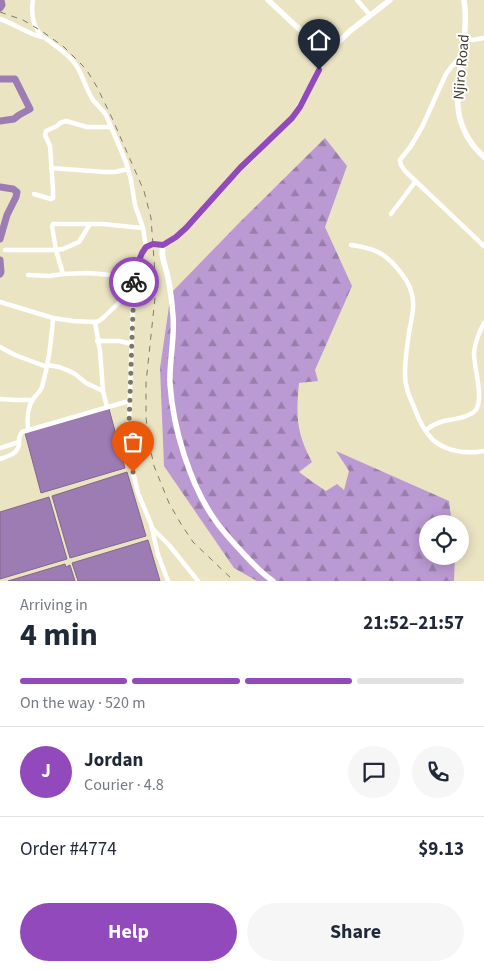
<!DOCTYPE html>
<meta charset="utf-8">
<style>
:root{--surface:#fff;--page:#f6f6f7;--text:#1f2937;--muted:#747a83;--line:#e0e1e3;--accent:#9249bb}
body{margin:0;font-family:"Source Sans 3",sans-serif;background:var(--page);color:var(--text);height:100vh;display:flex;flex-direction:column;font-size:19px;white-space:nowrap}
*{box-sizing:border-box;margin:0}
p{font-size:16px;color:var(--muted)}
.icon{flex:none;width:28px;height:28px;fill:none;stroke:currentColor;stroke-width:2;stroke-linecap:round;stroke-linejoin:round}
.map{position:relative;height:581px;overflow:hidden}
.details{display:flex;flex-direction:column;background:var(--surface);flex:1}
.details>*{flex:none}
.fabs{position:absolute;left:419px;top:515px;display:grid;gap:10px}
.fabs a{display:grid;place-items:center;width:50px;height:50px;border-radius:50%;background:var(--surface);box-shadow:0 2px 12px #0003;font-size:25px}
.pin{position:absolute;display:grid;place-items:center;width:42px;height:42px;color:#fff;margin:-51px -21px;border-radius:50% 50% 50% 0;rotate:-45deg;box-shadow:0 0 5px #0007}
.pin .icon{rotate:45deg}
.courier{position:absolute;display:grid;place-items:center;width:50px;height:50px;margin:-25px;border:4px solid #9249bb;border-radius:50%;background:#fff;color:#222;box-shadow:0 1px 6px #0007}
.headline em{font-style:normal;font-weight:700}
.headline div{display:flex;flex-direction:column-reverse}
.headline{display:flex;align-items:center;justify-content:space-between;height:85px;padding:0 20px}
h1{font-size:32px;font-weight:700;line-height:38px}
.bar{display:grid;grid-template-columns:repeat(4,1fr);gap:8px 5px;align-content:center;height:60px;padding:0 20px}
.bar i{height:6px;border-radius:4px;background:var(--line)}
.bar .active{background:var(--accent)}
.bar p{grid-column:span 4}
.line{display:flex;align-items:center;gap:12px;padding:0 20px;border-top:1px solid var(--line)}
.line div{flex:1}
.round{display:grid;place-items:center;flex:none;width:52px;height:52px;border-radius:26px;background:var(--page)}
.primary-button{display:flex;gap:10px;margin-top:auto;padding:10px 20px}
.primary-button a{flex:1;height:58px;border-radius:30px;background:var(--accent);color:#fff;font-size:20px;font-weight:700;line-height:58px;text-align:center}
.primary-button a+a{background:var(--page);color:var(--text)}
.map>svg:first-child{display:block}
</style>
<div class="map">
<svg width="484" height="581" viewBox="0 0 484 581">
<defs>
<pattern id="forest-firs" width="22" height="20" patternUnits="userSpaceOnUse" patternTransform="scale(1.25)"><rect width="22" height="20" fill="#bb99d2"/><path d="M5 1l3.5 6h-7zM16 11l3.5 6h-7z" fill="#997eab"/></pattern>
</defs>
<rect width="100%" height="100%" fill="#ebe4c3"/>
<path fill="url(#forest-firs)" d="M325,138l22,28 -22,61 27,59 -37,84 3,11 -19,2c-3,32 -3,50 13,79l-13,10 15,11 12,8 11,-7 7,6 5,-19 -13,-20 113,50 3,23h-24v32h27l-1,25h-197l-23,-13 -70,-102 -4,-98 11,-75 70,-72z"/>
<g fill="#9d7bb3" stroke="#81688b">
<path d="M109,409l16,59 -84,25 -16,-60z"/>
<path d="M127,472l19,64 -76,22 -18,-62z"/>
<path d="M49,497l18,62 -67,20v-67z"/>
<path d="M148,540l12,41h-82l-6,-18z"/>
<path d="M65,564l1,3 4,-2 5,16h-67z"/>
</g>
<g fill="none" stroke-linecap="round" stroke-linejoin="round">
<g stroke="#9d7bb3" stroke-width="7">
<path d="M0,8l2,-3 -1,-5"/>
<path d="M0,79h15l15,30 -11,6 -5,4 -14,2"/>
<path d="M0,187l13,2 4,3 -1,5 -9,18 -7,24"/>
<path d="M0,260l1,12 -1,2"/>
</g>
<g stroke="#fff" stroke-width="4.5">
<path d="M33,0c-2,12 0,25 7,34 12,10 27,18 36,31 7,11 10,24 17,35 4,5 9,9 13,15l20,47 5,18 4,25 8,23 3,19"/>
<path d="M357,0l13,15"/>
<path d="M0,19c15,5 27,15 42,18"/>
<path d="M464,36l8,4 12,-2"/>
<path d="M461,56l-9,10 -6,8 -24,53 -11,19 -11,14 1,5 4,6 79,75"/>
<path d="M51,168l54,4h10l13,-3"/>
<path d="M34,194l17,5 2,-1v-9l-3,-43 -5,-11 1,-4 11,-5 3,-3 6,-2 21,6h23"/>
<path d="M391,214l24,-32"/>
<path d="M163,245c-5,0 -11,-1 -16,2 -11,7 -14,39 -14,51l-4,126 2,40 7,29 13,31 7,31 10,26"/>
<path d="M351,245c21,3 33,7 46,23 6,7 12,15 14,23 5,14 0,28 -2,42 -2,13 -4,28 -4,41 0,13 4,22 9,33 4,11 11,25 19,33 14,12 34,14 51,11"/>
<path d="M5,250h51l7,-1 16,-7 11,-18"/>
<path d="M63,274l-7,-24 -4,-24 1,-2h49l41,4"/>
<path d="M28,275l21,1 14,-2 25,-1 47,4"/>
<path d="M0,302l53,16 20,3 22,1 4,-1 5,-4 29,-28"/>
<path d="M95,322l5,29 3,40 4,16"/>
<path d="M97,341h22l13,3"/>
<path d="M0,347l15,8 32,12"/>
<path d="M48,365l11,2 8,3 8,4 11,9 17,8"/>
<path d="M0,399l16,1h16"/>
<path d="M28,430c-1,-10 -1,-22 5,-31 3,-4 7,-7 9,-12 7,-25 9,-44 11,-69"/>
<path d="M426,430c5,-4 11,-7 18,-9 10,-2 24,-3 32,-11 8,-14 -2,-41 -2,-57 1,-11 5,-21 10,-30"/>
<path d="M0,448l19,-6"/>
<path d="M0,459c8,-3 18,-5 19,-15 0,-5 0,-8 3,-12l107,-31"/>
<path d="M152,528l17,17 29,36"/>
</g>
<g stroke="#fff" stroke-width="5.5">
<path d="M268,0l58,54"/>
<path d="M464,0c9,55 -31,111 20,157"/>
<path d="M273,581c-12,-8 -21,-18 -31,-29 -9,-10 -19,-20 -27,-32 -25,-35 -42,-92 -45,-136 -1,-23 5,-45 3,-68 -1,-13 -2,-25 -5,-38 -2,-11 -8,-22 -5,-33l13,-8 10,-9 54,-59 52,-51 7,-11 12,-21 15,-32 24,-23 40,-31"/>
</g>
<path stroke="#7f7b66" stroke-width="1" stroke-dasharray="6 6" stroke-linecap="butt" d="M0,12l23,8 20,12 21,15 22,22 11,18 15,31 32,73 7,27 5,70 -10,95v35l4,29 4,19 15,37 12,21 12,18 41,39"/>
</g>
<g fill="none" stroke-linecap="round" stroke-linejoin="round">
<path stroke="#7b7763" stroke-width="5" stroke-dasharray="0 9" d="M133,472l-3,-27 -1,-21 5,-142"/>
<path stroke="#9249bb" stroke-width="6" d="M134,282l6,-24 2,-5 4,-6 7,-3 10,1 13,-8 10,-9 54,-60 52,-50 8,-11 19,-37"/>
</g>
<g text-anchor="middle" stroke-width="4" stroke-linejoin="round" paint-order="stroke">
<g font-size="15" fill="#3f3c2f" stroke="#fff">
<text transform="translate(461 67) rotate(-85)" y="5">Njiro Road</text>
</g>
</g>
</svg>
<div class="fabs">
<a><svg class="icon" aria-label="locate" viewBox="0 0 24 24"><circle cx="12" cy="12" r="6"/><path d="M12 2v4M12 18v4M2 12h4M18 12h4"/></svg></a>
</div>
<div class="pin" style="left:133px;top:472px;background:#ea580c"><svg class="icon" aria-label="bag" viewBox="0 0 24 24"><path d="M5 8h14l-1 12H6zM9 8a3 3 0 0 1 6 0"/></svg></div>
<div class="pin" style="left:319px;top:70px;background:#1f2937"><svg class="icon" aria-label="home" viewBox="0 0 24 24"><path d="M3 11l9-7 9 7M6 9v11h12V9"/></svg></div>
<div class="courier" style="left:134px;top:282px"><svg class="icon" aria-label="bike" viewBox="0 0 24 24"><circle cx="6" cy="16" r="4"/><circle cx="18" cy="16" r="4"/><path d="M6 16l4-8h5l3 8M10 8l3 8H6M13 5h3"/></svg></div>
</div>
<section class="details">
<div class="headline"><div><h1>4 min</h1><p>Arriving in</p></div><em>21:52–21:57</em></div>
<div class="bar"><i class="active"></i><i class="active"></i><i class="active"></i><i></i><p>On the way · 520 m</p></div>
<div class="line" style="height:90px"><b class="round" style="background:var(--accent);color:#fff">J</b><div><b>Jordan</b><p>Courier · 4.8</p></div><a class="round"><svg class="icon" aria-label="chat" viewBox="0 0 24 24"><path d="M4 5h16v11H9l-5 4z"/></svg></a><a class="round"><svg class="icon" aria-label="phone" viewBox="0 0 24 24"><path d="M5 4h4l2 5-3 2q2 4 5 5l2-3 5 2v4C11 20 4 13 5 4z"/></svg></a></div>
<div class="line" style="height:65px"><div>Order #4774</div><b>$9.13</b></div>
<div class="primary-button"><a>Help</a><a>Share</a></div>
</section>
